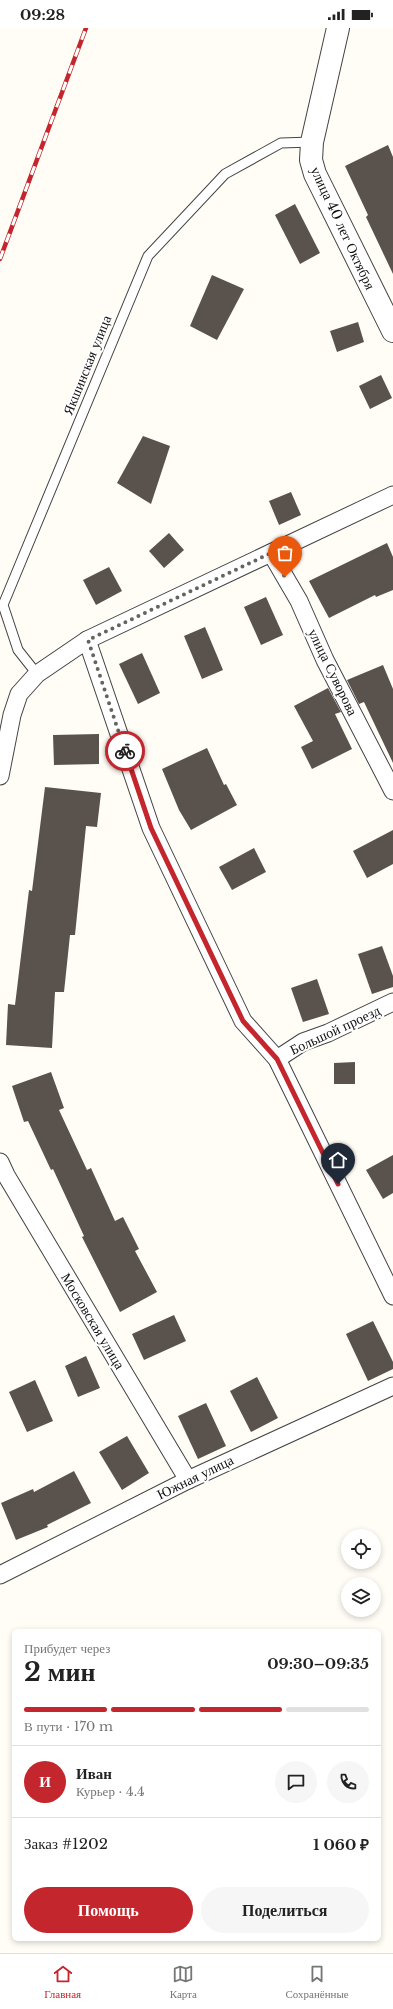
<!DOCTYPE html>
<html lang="ru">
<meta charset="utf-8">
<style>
:root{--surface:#fff;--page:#f6f6f6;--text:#222;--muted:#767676;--line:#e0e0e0;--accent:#c4262e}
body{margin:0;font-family:"Libre Baskerville",serif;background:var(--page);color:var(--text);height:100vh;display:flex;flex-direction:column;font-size:15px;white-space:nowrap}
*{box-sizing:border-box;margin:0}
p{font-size:13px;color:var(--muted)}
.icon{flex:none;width:22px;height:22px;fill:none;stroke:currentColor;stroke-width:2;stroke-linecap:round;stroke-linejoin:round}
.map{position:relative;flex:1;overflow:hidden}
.details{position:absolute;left:12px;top:1601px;width:369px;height:312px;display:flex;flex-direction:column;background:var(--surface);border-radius:6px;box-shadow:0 2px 6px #0003}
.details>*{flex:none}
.tools{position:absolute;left:341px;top:1501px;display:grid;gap:8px}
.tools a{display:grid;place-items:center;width:40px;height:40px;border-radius:50%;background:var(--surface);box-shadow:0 2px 6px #0003;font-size:20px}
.pin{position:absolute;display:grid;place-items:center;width:34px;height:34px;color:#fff;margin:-41px -17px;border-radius:50% 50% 50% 0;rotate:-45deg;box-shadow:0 0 4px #0007}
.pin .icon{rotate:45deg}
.courier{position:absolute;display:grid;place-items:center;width:40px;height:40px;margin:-20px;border:3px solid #c4262e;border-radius:50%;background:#fff;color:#222;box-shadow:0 1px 5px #0007}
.head em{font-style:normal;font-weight:700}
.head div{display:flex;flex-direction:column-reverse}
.head{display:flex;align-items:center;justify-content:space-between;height:68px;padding:0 12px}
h1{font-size:26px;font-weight:700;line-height:30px}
.bar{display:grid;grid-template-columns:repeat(4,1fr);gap:6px 4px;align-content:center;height:48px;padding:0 12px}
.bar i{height:5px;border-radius:3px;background:var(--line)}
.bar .current{background:var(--accent)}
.bar p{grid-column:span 4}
.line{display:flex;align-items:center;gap:10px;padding:0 12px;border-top:1px solid var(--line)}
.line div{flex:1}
.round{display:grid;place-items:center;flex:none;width:42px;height:42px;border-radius:21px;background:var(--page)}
.action{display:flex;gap:8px;margin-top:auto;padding:8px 12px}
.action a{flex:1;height:46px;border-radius:24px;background:var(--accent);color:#fff;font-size:16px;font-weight:700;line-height:46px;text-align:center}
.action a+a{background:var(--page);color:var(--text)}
.status{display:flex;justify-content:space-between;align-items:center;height:28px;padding:0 20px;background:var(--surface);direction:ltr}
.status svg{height:11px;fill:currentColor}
.tab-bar{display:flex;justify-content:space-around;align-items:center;height:56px;border-top:1px solid var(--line);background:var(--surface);font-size:11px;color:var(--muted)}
.tab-bar a{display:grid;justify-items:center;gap:2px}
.tab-bar .current{color:var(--accent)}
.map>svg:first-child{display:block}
</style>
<div class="status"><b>09:28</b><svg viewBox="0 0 49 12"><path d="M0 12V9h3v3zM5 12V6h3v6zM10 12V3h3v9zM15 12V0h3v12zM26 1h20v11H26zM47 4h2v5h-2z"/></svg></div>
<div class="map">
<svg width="393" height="1925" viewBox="0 0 393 1925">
<rect width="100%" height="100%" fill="#fffdf5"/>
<g fill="#5a524d">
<path d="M388,117l5,12v117l-27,-57 2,-2 -23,-49z"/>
<path d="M295,176l25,49 -20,11 -25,-49z"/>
<path d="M212,247l32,14 -27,51 -27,-14z"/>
<path d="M358,294l6,20 -27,10 -7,-21z"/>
<path d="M381,347l11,23 -22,11 -11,-23z"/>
<path d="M143,408l27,10 -19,58 -34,-21z"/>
<path d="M291,464l10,23 -22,10 -10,-24z"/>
<path d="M169,505l15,17 -20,18 -15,-17z"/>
<path d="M387,515l6,14v33l-17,7 -1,-2 -46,23 -20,-37z"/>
<path d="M109,539l13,24 -26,14 -13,-25z"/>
<path d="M266,569l17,38 -22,10 -17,-38z"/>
<path d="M205,599l18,43 -21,9 -18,-43z"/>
<path d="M142,625l18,40 -22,11 -19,-40z"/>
<path d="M383,637l10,24v74l-29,-61 -5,2 -12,-24z"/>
<path d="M328,660l13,24 -6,2 17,35 -40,20 -11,-22 12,-6 -19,-35z"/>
<path d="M99,706v30l-45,1 -1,-30z"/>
<path d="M207,720l17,37 2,-1 11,21 -46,25 -12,-20 -17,-41z"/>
<path d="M45,759l56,6 -4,34 -11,-1 -11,109h-5l-6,57h-9l-3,56 -46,-3 2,-41 7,1 14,-115 3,1z"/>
<path d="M393,802v34l-26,14 -14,-27z"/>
<path d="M254,820l12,24 -34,18 -13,-23z"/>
<path d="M382,918l11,30v11l-21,7 -14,-40z"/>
<path d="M317,951l12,35 -26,8 -12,-34z"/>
<path d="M355,1034v22h-21v-21z"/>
<path d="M51,1044l13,36 -5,2 28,60 4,-2 24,53 8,-4 16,32 -4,2 22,41 -37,20 -38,-75 2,-1 -31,-67 -2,1 -23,-49 -4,1 -12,-36z"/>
<path d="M393,1127v38l-10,6 -17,-29z"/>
<path d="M174,1287l12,26 -42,19 -12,-26z"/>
<path d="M373,1293l20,41v7l-25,12 -22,-47z"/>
<path d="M86,1328l14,32 -22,9 -13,-31z"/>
<path d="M257,1349l21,41 -27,14 -21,-41z"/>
<path d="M35,1352l18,41 -26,11 -18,-40z"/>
<path d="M206,1375l20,43 -28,13 -20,-43z"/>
<path d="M127,1408l22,37 -27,17 -23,-38z"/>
<path d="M74,1443l17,32 -44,22 1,2 -32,13 -15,-37 32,-14 1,3z"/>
</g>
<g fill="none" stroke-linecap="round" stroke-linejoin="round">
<defs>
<path id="service" d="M37,646l-19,-24 -15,-45 145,-349 77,-82 56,-31 31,-1"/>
<g id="minor">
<path d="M271,525l28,48 26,59 68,131"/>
<path d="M87,612l64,188 92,193 34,38 116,237"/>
<path d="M0,748l12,-61 7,-21 18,-20 50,-34 306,-145"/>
<path d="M277,1031l26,-17 25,-9 65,-31"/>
<path d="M0,1134l6,13 182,305"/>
<path d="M0,1547l188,-95 205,-94"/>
</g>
<path id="tertiary" d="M338,0l-26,114 -1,18 4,14 78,157"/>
</defs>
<use href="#service" stroke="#444" stroke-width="11"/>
<use href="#minor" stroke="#444" stroke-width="19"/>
<use href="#tertiary" stroke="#444" stroke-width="24"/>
<use href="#service" stroke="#fff" stroke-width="9"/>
<use href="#minor" stroke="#fff" stroke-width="17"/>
<use href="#tertiary" stroke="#fff" stroke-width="22"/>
<defs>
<path id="rail" d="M0,231l86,-231"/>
</defs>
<use href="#rail" stroke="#c4262e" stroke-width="4.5"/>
<use href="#rail" stroke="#fff" stroke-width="3" stroke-dasharray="9" stroke-linecap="butt"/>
</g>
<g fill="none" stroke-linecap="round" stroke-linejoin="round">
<path stroke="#646461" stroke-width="4" stroke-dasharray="0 7.2" d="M125,723l-37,-111 183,-87 14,24"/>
<path stroke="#c4262e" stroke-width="5" d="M125,723l26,77 92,193 34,38 61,125"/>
</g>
<g text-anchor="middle" stroke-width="4" stroke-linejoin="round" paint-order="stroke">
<g font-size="14" fill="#111" stroke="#fff">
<text transform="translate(343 200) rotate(65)" y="5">улица 40 лет Октября</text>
<text transform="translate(87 337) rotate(-68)" y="5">Якшинская улица</text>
<text transform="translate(333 644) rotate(64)" y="5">улица Суворова</text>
<text transform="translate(335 1002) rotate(-25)" y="5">Большой проезд</text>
<text transform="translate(93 1293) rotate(59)" y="5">Московская улица</text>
<text transform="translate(195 1449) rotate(-26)" y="5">Южная улица</text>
</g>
</g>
</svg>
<div class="tools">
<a><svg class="icon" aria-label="locate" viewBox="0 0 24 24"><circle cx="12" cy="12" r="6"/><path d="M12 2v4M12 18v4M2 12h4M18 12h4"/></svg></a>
<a><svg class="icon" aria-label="layers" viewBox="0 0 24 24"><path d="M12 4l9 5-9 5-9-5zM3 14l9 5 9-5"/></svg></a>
</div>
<div class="pin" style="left:285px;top:549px;background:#ea580c"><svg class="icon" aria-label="bag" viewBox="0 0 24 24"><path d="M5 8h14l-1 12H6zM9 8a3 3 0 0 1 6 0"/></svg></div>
<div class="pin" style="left:338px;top:1156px;background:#1f2937"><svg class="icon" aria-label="home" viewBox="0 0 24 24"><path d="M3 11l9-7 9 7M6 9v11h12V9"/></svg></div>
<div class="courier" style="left:125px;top:723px"><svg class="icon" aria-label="bike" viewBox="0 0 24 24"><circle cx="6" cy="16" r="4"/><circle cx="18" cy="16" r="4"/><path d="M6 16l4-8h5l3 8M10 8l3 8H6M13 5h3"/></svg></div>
<section class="details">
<div class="head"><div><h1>2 мин</h1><p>Прибудет через</p></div><em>09:30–09:35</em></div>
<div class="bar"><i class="current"></i><i class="current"></i><i class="current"></i><i></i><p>В пути · 170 m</p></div>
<div class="line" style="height:72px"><b class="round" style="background:var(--accent);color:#fff">И</b><div><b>Иван</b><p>Курьер · 4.4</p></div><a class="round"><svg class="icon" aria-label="chat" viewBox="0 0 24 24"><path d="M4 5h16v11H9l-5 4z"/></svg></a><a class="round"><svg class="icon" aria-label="phone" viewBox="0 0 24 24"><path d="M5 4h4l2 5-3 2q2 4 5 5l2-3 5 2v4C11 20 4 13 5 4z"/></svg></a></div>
<div class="line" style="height:52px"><div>Заказ #1202</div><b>1 060 ₽</b></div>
<div class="action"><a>Помощь</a><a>Поделиться</a></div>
</section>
</div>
<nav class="tab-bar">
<a class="current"><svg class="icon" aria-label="home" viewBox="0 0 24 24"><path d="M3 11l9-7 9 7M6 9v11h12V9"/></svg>Главная</a>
<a><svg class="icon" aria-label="map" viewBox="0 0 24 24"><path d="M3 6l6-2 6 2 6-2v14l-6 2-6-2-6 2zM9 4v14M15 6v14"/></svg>Карта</a>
<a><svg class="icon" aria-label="saved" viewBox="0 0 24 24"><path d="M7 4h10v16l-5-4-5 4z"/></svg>Сохранённые</a>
</nav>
